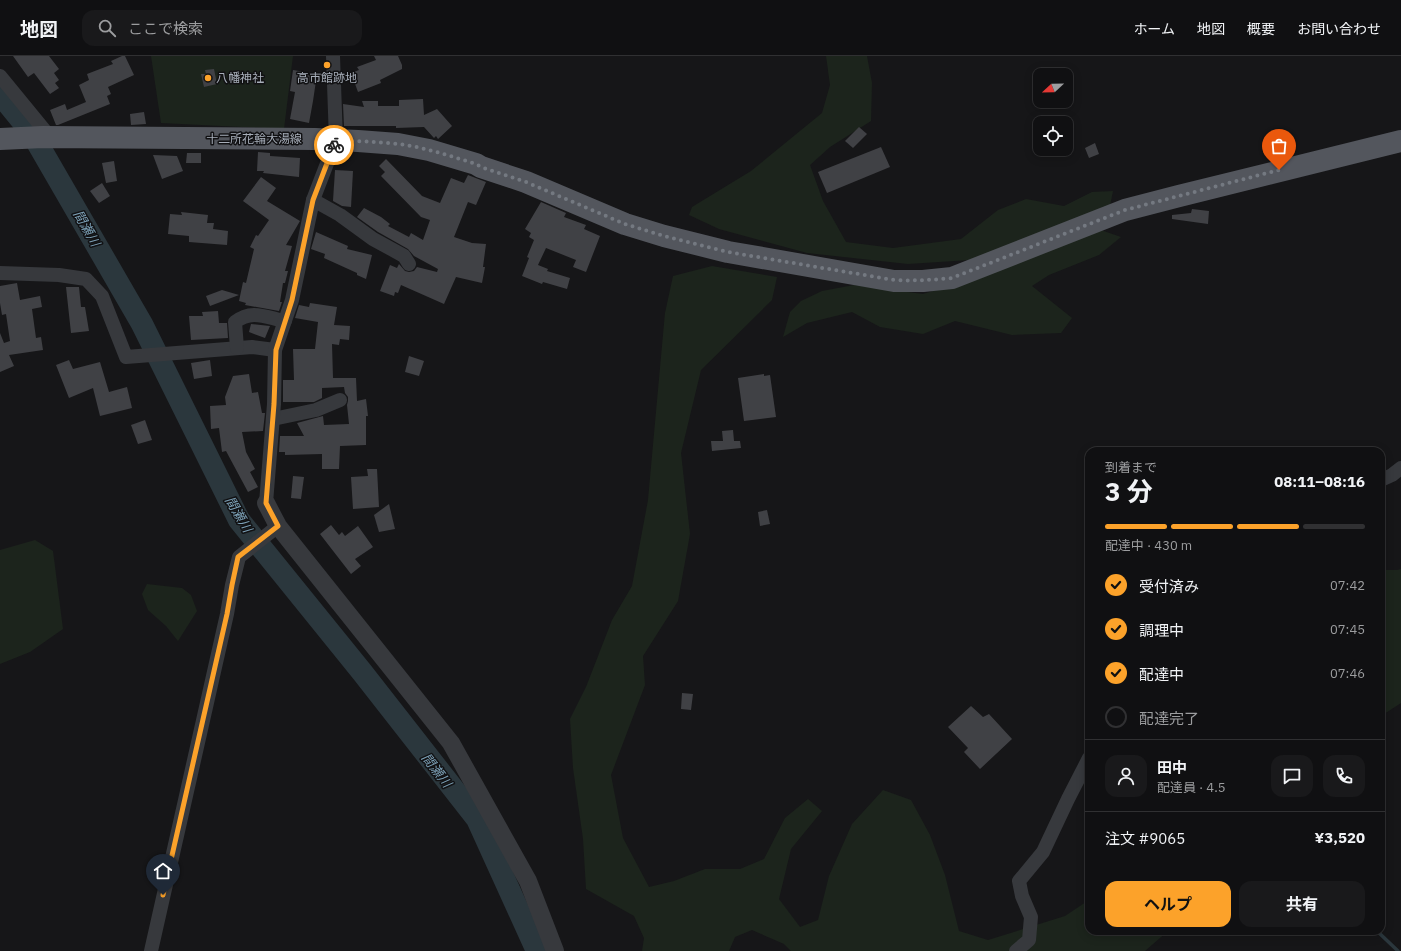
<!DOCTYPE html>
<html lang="ja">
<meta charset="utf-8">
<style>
:root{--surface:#101012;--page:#19191b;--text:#f1f3f6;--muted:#9c9d9f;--line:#303032;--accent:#fca22a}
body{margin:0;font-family:"IBM Plex Sans","Noto Sans JP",sans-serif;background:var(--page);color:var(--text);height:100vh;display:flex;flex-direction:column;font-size:15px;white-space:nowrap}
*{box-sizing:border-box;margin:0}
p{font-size:13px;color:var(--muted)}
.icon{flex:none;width:22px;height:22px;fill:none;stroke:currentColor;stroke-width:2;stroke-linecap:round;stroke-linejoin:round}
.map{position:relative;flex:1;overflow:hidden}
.side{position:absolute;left:1085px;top:391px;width:300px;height:488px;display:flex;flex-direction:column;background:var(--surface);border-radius:12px;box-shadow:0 2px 10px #0003,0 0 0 1px var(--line)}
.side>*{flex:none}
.needle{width:26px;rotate:248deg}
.fabs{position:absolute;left:1033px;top:12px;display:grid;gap:8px}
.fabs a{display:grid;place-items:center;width:40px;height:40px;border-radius:8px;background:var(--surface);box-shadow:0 2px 10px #0003,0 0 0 1px var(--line);font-size:20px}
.pin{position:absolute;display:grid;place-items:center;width:34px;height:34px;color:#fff;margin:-41px -17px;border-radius:50% 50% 50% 0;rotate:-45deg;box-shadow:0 0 4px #0007}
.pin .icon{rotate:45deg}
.courier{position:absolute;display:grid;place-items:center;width:40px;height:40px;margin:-20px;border:3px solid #fca22a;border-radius:50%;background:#fff;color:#222;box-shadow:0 1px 5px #0007}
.headline em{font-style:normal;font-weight:700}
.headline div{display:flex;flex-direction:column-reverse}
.headline{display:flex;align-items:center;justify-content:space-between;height:68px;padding:0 20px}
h1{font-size:26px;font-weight:700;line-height:30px}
.bar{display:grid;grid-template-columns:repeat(4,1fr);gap:6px 4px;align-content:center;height:48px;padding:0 20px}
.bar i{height:5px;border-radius:3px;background:var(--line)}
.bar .current{background:var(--accent)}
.bar p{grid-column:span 4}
.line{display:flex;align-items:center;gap:10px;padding:0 20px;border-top:1px solid var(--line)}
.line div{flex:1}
.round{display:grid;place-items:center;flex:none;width:42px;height:42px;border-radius:12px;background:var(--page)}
ol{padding:0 20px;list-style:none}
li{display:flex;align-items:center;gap:12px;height:44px}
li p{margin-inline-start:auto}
li .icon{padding:4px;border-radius:50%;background:var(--accent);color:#111;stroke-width:4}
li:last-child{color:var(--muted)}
li i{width:22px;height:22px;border:2px solid var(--line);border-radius:50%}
.cta{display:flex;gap:8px;margin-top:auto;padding:8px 20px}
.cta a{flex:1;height:46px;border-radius:12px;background:var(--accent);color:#111;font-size:16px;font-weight:700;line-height:46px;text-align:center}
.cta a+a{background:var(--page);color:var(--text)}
header{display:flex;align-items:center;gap:24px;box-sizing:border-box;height:56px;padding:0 20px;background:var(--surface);border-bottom:1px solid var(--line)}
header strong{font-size:19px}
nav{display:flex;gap:22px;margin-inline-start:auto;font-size:14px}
.search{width:280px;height:36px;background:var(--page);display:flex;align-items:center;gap:10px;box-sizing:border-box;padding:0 14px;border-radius:12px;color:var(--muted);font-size:15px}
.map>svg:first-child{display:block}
</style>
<header>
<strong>地図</strong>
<div class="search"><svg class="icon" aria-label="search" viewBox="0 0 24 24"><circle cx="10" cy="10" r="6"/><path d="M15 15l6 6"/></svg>ここで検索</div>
<nav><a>ホーム</a><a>地図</a><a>概要</a><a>お問い合わせ</a></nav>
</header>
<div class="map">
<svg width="1401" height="895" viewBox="0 0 1401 895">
<rect width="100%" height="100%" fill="#161618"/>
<g fill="#1c241c">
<path d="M151,0h142l-9,73 -123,-6z"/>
<path d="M826,0h41l5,27 -1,38 -41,26 -20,18 13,36 23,41 47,6 68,-9 37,-29 28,-11 38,7 28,-14 21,-1 -3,15 -140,54 -62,4 -101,-11 -88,-24 -30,-14 3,-8 59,-36 71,-58 8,-28z"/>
<path d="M1095,172l26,9 -22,18 -50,20 -17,11 40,32 -11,15 -49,2 -57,-14 -32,13 -43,-7 -28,-15 -45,11 -24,14 7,-25 11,-11 21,-10 32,-6 69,9 53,-16z"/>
<path d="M712,210l65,11 -5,23 -71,70 -20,83 9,81 -12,67 -35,55 2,29 -34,90 12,63 26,49 25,-6 31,-12h35l24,-10 21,-41 23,-19 14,12 -31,38 -12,50 21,28 18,-7 11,-44 23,-52 31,-34 28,10 19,35 15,40 14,56 29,9 77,-24 24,-16v31h79l-23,20h-354l-7,-7 -32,-14 -17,7 -6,14h-87l2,-13 -10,-22 -48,-27 -3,-50 -10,-71 -3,-49 16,-32 26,-67 20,-34 16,-86 17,-187 8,-37z"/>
<path d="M35,484l18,11 10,78 -33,23 -30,12v-114z"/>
<path d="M1401,513v134l-20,13v-146h16z"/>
<path d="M147,528l35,4 9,7 6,16 -19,30 -12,-15 -18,-16 -6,-16z"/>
</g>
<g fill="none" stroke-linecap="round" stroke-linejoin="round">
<path stroke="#2b373d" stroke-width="3.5" d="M1377,875l21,20"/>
<path stroke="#2b373d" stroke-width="22" d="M0,38l31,38 111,192 97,196 123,152 115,147 60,132"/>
</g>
<g fill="#404145">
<path d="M13,0h36l10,13 -5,4 5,7 -4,3 4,5 -9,6 -16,-21 -6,4z"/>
<path d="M122,0h3l9,19 -26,12 3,7 -4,2 3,8 -52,21h-2l-6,-15 15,-6 2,6 19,-8 -7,-17 10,-5 -2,-6 26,-10 -2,-3z"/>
<path d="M374,0h24l4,9v4l-22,11 1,3 -23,9 -7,-19 8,-3 -2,-3 19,-7z"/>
<path d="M214,13l3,15 -13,3 -3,-13h5l-1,-4z"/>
<path d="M293,14l24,4 -4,27 -4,22 -19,-4 5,-27 -5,-1z"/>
<path d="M423,43l1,16 13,-6 15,17 -14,13 -2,-3 -2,2 -10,-11 -28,1v-2h-52l-1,-22 21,3 -2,-6h16v5h21v-6z"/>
<path d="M144,56l2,12 -15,1 -1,-11z"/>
<path d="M859,71l8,7 -14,14 -8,-7z"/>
<path d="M1095,87l4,11 -10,4 -4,-10z"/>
<path d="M881,91l9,20 -63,26 -9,-21z"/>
<path d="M258,96l12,1v3l30,2 -1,19 -36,-4 1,-2h-7z"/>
<path d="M187,97h14v10h-15z"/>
<path d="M153,99l24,1 6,15 -21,8z"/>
<path d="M386,103l36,37 18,7 11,-25 13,5 4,-8 18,7 -10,23 -8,-3 -14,35 18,6 14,1 -3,23h2l-3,16 -26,-6 -12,27 -43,-19 -3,8 -3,-1 -1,4 -14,-5 10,-26 7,3 2,-4 6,7 4,1 5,-1 3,-4 20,5 1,-3 -24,-13 -6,-7 -30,-17 -21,-15 7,-9 17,9 9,7 -2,2 21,11 2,-4 12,7 7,-20 -9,-3 -40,-41 4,-4 -6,-6z"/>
<path d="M114,105l3,20 -11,2 -4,-20z"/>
<path d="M335,114l18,1 -2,36 -9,-1 -9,-5z"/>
<path d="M261,121l15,11 -9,13 33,20 -14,24 6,1 -7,25h3l-3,12h-2l-3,19h2l-3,9 -34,-6 1,-2 -7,-2 4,-19 3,1 8,-34 -4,-2 6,-12 2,1 11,-16 -26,-19z"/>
<path d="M102,127l8,13 -11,7 -9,-12z"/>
<path d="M541,146l25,11 -2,4 22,8 -2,4 16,7 -14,36 -13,-5 3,-7 -30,-12 -8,17 10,4 -1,2 23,7 -3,11 -24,-7 -1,2 -20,-8 7,-18 -2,-1 7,-17 -5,-3 2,-4 -6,-4z"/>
<path d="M1192,153l17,2 -1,13 -36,-5v-4l19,-2z"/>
<path d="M181,156l27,3 -1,8h7l-1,6 15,2 -1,14 -38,-3v-6l-21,-2 2,-20 12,1z"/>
<path d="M316,176l32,14 -1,3 25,6 -6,24 -9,-4v-2l-33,-15 1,-4 -14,-5z"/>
<path d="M17,227l3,17 20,-4 2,11 -10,2 4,29 5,-1 2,13 -34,5 5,11 -14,6v-39l4,10 6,-2 -4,-27 -4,1 -2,-12v-17z"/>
<path d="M66,231h13l2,20h4l4,24 -18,2z"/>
<path d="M222,234l17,5 -29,11 -4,-10z"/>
<path d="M310,247l27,4 -3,18 16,1 -1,14 -9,-1 -1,6 -7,-1 1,34h23l1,23 9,-2 2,17h-2v29l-26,1 -1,23h-17v-15l-37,1v-3h-6l1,-16h24l-7,-13 26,-7 1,9 25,-1 -2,-19 1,-4v-4l-3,-4 -1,-6 -22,1v10l-8,4h-31v-22h11l-1,-31h22l3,-27 -23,-4 4,-13 10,2z"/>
<path d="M218,255l1,12h8l1,15 -37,2 -2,-24h14l-1,-4z"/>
<path d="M251,268l19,2 -5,12 -16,-6z"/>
<path d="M409,300l15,5 -5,15 -14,-4z"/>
<path d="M69,304l4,9 27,-7 9,30 18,-5 5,21 -32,8 -7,-28 -24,10 -13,-33z"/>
<path d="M210,304l2,16 -18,3 -3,-16z"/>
<path d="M249,318l3,19 6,-1 4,21h3l-2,18 -21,1 4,20 9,17 -5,3 8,15 -10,5 -22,-41 -4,1 -3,-24 -8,1 -1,-23 16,-1 -1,-8 8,-21z"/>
<path d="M764,318v2l6,-1 6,42 -32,4 -6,-43z"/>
<path d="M145,364l7,20 -14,4 -7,-19z"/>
<path d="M733,374l1,11h6l1,7 -29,3 -1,-10h12l-1,-10z"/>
<path d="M367,413h10l2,38 -26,2 -2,-32 17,-1z"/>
<path d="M293,420l11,1 -3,22 -10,-1z"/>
<path d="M389,448l6,25 -16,3 -5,-17z"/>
<path d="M767,454l3,14 -10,2 -2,-14z"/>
<path d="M331,469l8,10 3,-3 3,4 13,-10 15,21 -18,12 6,7 -10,8 -31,-40z"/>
<path d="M682,637l11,1 -2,16 -10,-1z"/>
<path d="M971,650l12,11 6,-3 23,25 -32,30 -16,-17 4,-4 -20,-21z"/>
</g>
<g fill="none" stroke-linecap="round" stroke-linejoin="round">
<g stroke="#37393d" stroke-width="14">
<path d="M0,20l50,61"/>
<path d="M313,144l27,15 33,24 31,17 5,8"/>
<path d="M0,217l59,2 27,4 16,17 24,61 126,-10 23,3"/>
<path d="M237,292l-2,-26c17,-13 30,-5 50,-1"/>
<path d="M273,363l43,-9 24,-10"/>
<path d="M1381,424l11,-5 9,-7"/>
<path d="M266,447l8,-99 1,-54 17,-50 21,-100 23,-60 -3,-84"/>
<path d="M151,895l76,-337 5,-29 7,-28 39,-31"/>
<path d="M1016,895l13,-11 2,-23 -9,-21 -3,-15 24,-29 25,-53 21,-41"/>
</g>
<path stroke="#37393d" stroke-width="18" d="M266,447l12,23 173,217 77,138 27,70"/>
<path stroke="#53565d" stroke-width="22" d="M0,83l43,-2 272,2 43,2 40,3 31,6 47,14 5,3 45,15 99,42 39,12 64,16 166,29h29l29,-3 173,-68 54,-14 222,-55"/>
</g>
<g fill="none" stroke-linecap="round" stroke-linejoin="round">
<path stroke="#747981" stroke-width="4" stroke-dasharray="0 7.2" d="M334,89l2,-5c20,1 41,2 62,4 26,3 52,12 78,20l5,3 45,15 99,42 39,12 64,16 166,28c20,1 38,0 58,-2l173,-68 154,-40"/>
<path stroke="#fca22a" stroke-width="5" d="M163,839l64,-281 5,-29 6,-28 40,-31 -12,-23 8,-99 2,-54 16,-50 21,-100 21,-55"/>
</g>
<g fill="#fca22a" stroke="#111113" stroke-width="1.5">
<circle cx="327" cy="9" r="4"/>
<circle cx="208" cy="22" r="4"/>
</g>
<g text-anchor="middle" stroke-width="3" stroke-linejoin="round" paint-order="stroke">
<g font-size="12" fill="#a7aeb9" stroke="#111113" text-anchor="start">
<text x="216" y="26">八幡神社</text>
<text x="327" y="26" text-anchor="middle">高市館跡地</text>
</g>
<g font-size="12" fill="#a7aeb9" stroke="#111113">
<text x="254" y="87">十二所花輪大湯線</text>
</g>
<g font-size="13" font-style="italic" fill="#7ca0b6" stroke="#111113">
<text transform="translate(87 172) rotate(60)" y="5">間瀬川</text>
<text transform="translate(239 458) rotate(59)" y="5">間瀬川</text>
<text transform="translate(437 714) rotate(52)" y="5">間瀬川</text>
</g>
</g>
</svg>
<div class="fabs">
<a><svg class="needle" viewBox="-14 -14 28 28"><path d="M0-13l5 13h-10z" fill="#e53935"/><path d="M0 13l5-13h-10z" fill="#9c9d9f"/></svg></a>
<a><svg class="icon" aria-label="locate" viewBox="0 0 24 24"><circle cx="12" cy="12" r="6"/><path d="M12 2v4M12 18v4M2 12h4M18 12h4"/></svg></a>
</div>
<div class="pin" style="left:1279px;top:114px;background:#ea580c"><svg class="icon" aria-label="bag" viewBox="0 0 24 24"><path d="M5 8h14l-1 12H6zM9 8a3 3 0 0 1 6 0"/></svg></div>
<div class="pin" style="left:163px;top:839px;background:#1f2937"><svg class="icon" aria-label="home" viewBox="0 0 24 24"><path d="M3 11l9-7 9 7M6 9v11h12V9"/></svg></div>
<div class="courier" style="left:334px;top:89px"><svg class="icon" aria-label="bike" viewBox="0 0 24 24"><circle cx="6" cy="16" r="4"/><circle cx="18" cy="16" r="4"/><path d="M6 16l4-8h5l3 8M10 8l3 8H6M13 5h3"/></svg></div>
<section class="side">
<div class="headline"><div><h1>3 分</h1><p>到着まで</p></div><em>08:11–08:16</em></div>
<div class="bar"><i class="current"></i><i class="current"></i><i class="current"></i><i></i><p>配達中 · 430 m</p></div>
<ol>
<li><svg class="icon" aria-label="check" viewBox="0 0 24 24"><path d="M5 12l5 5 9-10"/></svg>受付済み<p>07:42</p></li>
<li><svg class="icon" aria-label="check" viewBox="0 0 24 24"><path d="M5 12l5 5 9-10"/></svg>調理中<p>07:45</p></li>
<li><svg class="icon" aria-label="check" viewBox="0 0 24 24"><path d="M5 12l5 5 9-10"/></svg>配達中<p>07:46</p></li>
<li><i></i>配達完了</li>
</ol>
<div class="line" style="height:72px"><a class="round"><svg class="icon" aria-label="person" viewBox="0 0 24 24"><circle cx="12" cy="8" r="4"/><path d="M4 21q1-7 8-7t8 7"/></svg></a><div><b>田中</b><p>配達員 · 4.5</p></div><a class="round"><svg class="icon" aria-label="chat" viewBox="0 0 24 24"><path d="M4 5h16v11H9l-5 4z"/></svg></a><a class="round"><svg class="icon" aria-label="phone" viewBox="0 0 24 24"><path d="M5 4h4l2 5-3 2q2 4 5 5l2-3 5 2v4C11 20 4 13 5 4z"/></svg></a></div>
<div class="line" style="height:52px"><div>注文 #9065</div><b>¥3,520</b></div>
<div class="cta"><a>ヘルプ</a><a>共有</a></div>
</section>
</div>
